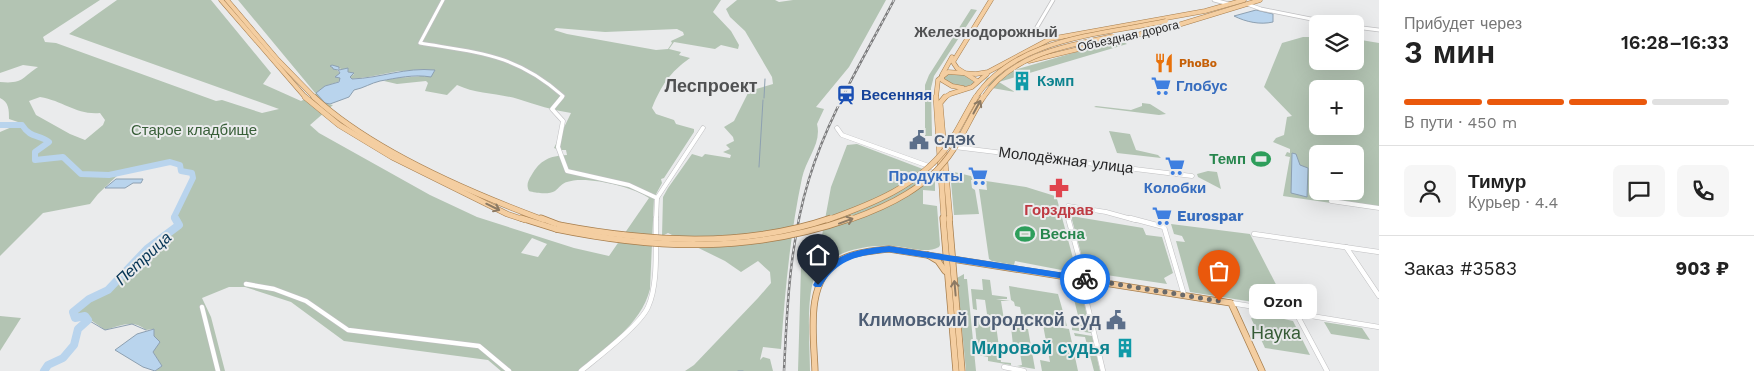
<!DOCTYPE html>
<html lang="ru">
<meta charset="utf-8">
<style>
:root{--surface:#fff;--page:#f6f6f6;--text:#222;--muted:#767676;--line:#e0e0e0;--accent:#ea580c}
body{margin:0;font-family:"Work Sans",sans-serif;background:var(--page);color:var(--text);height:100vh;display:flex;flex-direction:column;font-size:19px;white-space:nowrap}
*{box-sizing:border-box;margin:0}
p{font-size:16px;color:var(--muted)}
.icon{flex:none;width:28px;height:28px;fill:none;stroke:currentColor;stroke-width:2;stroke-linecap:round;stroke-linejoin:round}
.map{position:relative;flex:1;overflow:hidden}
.drawer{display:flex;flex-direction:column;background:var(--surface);width:375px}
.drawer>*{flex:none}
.tools{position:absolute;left:1309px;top:15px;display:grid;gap:10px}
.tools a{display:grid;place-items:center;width:55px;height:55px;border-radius:8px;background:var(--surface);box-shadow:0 5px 20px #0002;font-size:25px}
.pin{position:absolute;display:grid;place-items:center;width:42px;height:42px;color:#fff;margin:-51px -21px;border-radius:50% 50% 50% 0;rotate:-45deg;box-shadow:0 0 5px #0007}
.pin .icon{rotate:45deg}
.courier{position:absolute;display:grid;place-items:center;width:50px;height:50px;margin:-25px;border:4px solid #1a73e8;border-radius:50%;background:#fff;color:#222;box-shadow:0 1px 6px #0007}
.bubble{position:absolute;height:35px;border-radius:8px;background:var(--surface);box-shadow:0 5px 20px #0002;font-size:16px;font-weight:600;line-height:35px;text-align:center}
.summary em{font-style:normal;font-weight:600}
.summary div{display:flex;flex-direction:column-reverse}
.summary{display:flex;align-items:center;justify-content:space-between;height:85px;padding:0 25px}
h1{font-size:32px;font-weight:600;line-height:38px}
.bar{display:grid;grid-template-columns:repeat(4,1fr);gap:8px 5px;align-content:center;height:60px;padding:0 25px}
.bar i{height:6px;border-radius:4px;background:var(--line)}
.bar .on{background:var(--accent)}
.bar p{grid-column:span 4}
.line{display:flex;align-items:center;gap:12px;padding:0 25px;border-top:1px solid var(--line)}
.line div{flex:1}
.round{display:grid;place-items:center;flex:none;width:52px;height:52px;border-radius:8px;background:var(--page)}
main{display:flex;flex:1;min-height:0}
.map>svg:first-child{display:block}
</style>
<main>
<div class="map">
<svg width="1379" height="371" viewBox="0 0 1379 371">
<rect width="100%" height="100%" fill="#eaebec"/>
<g fill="#b3c4b3" fill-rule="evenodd">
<path d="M0,0h100l-57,37 2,5 11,1 160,58 6,-1 40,13 17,-4 -210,-75 48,-34h94l60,73 -8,11 38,17 15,-7 -78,-94h483l-8,12 18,19 8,14 -1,4 -17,-4 -6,4 -41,-7 -5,7 12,3 -2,3 11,3c-20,14 -29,28 -38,50l4,6 18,6 2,4 18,5v3l-30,46 -3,1 1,4 -8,15 -4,91c-9,36 -45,59 -72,82h-77l-13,-11 -144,-19 -53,-39 -46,-15h-16l-27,11 9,19 14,54h-70l7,-5 -9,-14 1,-23 -8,1c-13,-11 -26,-4 -41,0l-20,-14 -10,2 -2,-6 16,-13 19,-9 39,-41 32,-24 -5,-8 19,-39 -1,-5 -11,-2 -1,-6 -10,-3 -49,10 -23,22 -8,10 -47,9 -43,43v-124l21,-9 -12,-4c0,-9 0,-17 -9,-21v-16c24,2 21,-4 38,-15l-15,-2 -23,8zM556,28l49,4 72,-3 6,3 1,3 -13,6 1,2 -4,6 -12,1 -89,-16 -13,-4zM331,65l23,9 -4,3 2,2 16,-2 31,-6 36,-1c-14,11 -34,4 -51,11l13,3 29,-3 2,2 -3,8 22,4 10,-10c19,9 40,8 61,14 18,6 35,11 53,14l-17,35 5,2h7l1,5c-18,1 -27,5 -36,21 -3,5 -5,9 -2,15 6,2 20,4 26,0 4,-3 7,-8 12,-9 18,-7 67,5 82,16l-40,58 -35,-8 -97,-31 -47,-22 -111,-62 -9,-8 23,-20 -5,-1 -5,-15 2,-3 13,-4 3,-4 -4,-2 3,-3zM40,97c24,4 36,18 60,16l5,7 -2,5 -18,15 -15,-6 -34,-19 -7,-14zM532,238l15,6 -9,13 -17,-4z"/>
<path d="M737,0h38l4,2 14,-2h93l-37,67 -33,40 8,2 -7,15c5,19 -11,35 -15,54 -12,57 -17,113 -21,171l-18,-2 -3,13 3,-3 7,2 3,12h-88l9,-6 64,-67 13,-15 -1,-11 -12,-11 -17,11 -16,-11 -57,-28 -6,3 1,-39 5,-9 24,-34 10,3 3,-3 25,4 1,-3 -8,-3 7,-3 -4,-4 8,-4 -1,-4 -9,-10 10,-6 15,-30 24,-7 -1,-7 -27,-46 -15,-14 -4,-8z"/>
<path d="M971,9l6,1 -43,66 -3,12 1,48h-7v-51l4,-10z"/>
<path d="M1303,37h14l1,24h37v-22l24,4v167l-96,-14 7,-39 -5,-1 2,-4 3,1v-4l-17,-7 3,-4 8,-3 3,-18 5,-1 -28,-29 18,-44zM1318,89h37v37h-37zM1318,154h37v37h-37z"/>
<path d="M1114,41h8l5,3 -128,38 16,10 -23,-4 -8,-5 3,-5z"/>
<path d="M947,74h17l10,8c-7,8 -23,4 -30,-3z"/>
<path d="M1142,103l8,1 16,10 -7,1 -65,-8 2,-1 35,4 11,-4z"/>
<path d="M1109,131l21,3 6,16 22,5 3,3 -44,-5z"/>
<path d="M857,144l71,27v9l7,1v10l-12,-1v14l14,2 3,39 -1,2c-13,7 -31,0 -45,-1 -25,-2 -62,4 -77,27 -12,18 -7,75 -7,98h-12l3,-104 15,1 15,-81 16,-42z"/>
<path d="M950,171l25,6v3h-4l1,8 3,2 4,24 -25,1z"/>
<path d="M1208,171l9,1 4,17 -23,-12 -1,-3z"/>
<path d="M986,181l40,6 29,9 2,3 20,74 -62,-12 -1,4 -22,-4 -3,-2 -10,-70 8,1z"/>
<path d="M1071,216l72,12 3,7 16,2 11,36 -9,5 3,6 -81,-12z"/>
<path d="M1171,224l79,10 33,64 -17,6 -76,-12 -14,-51 9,1 -3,-6 -8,-2z"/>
<path d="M964,274v5h3l9,92h-10l-9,-93z"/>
<path d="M982,279l8,1 2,15 15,2v2h-11l14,2h-9l3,19 10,3 -12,-2 -15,-7 -2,-14 -9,-1 1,11 -4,-1 -2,-20 12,1z"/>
<path d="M1065,284l15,2 11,47 -19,-3v-3l9,1 -8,-33 -6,-1z"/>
<path d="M1009,286l49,8 9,32 -35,-5 -10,-4 -2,-10 -5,-1 -1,-4 -3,-2z"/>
<path d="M1260,313l23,4 1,2 9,2 17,34 -45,-7 -14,-30 11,1z"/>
<path d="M974,315h4l1,9 6,1 -1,-8 21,7v2l-9,-1 5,37 10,1v2l-23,-4v-4l-10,-2z"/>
<path d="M0,316l21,2 -21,33z"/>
<path d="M1324,322l38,6 8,12 -39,-6z"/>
<path d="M1043,325l26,4 9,42h-36l-2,-11 10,2z"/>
<path d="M1011,327l17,2 7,40 -18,-3 5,-1 -3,-19 -6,-1z"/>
<path d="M1074,333l18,3 8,35h-6l-9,-34 -10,-1z"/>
</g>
<g fill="#b9d4ed" stroke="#8da0b1">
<path d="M1256,10l17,4v8c-13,3 -27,0 -39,-6z"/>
<path d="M332,65l7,2v3l9,-2v4l6,1 -4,4 2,2c29,-1 53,-12 83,-9l-4,7c-17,-3 -34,1 -51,4 -9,2 -16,7 -26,9l-5,7 -19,7 -5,-1 -9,-10 9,-7 14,-4 1,-4 -5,-1 5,-4 -2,-3 -5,-1v-1l-3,-2z"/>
<path d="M1292,153l4,1 4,11 8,3 -1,29 -16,-4z"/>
<path d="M116,179h27l-2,4h-8l-8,5h-20z"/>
<path d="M154,329v7l6,6 -7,10 9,14 -7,5 -12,-4 -28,-17 22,-16z"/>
</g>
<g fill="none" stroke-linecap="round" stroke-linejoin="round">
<g stroke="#8da0b1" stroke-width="1">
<path d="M764,98l1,-19"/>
<path d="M759,167l4,-67"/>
<path d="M88,320l17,10 27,-6 14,6"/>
<path d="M738,371h5"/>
</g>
<path stroke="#b9d4ed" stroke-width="6" d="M0,125h22c9,14 17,9 27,17l-14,10v8l28,-3 18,17 28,1 61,-13 10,3 1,6 11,2 1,5 -19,39 2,3"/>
<path stroke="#b9d4ed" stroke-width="8" d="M44,371l4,-6 15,-7 11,-13 4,-16 10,-9 -3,-4 -10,2 -2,-6 16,-13 19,-9 39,-41 32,-24 -4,-7"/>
<defs>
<g id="minor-far2">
<path d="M443,0l-23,43c59,10 96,11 143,53l-2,2"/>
<path d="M1214,0l15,4"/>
<path d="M1247,4l14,5 75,15"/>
<path d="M1037,27l16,-27"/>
<path d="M1355,27l24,3"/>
</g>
<g id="minor-far1">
<path d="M562,97l-10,12 11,12 -5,26 9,24 62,14 28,13"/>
<path d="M837,128l5,7 95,34"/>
<path d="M946,146l246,30"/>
<path d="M1331,201l48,7"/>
<path d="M656,220l1,-22 46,-70"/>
<path d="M1069,220l-3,-10 2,-4 38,6 29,8"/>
</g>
<g id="minor">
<path d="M1068,218l17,61"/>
<path d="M1130,218l34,9 20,68"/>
<path d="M1254,234l125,18"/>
<path d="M1346,247l33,49"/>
<path d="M1081,278l22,93"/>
<path d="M246,284l28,5 32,12 42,29 131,16 30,25"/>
<path d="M1231,303l148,24"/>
<path d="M202,307l16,64"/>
<path d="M1296,313l31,58"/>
<path d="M1004,367l20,4"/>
<path d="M581,371c17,-14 59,-46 67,-64 11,-24 7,-63 8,-89"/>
</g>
<g id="major-far2">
<path d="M221,0l85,98"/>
<path d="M227,0l51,60 37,38"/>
<path d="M1029,61l149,-36 82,-25"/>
<path d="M942,75l10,-18"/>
<path d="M942,76v4l10,6 11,2"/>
<path d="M977,81l-20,-13 -4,-6 38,-62"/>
<path d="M936,98l2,-18 10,-8 28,2 12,-2 62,-33 155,-28 39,-11"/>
<path d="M944,98l6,-4 22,-7 15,-13"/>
</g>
<g id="major-far1">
<path d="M305,97l34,28 53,32 115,57 18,6"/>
<path d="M314,97c57,53 157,96 230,123"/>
<path d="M936,97l8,123"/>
<path d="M945,97l-5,6 10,117"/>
</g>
<g id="major">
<path d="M521,218l35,11"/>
<path d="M541,218l18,7"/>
<path d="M943,218l13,153"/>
<path d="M949,218l13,153"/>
<path d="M928,255l10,6 7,10"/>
<path d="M815,371c-1,-35 -11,-90 25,-111 15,-8 33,-9 49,-11l342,54 31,68"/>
</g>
</defs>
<use href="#minor-far2" stroke="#c0c0c2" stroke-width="4.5"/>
<use href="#minor-far1" stroke="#c0c0c2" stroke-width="5"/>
<use href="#minor" stroke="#c0c0c2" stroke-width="5.5"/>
<use href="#major-far2" stroke="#a77e4d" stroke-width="5"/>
<use href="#major-far1" stroke="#a77e4d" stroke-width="6"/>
<use href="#major" stroke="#a77e4d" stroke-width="7"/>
<use href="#minor-far2" stroke="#fff" stroke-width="3"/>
<use href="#minor-far1" stroke="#fff" stroke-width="4"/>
<use href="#minor" stroke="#fff" stroke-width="4.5"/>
<use href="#major-far2" stroke="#f4cea1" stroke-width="4"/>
<use href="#major-far1" stroke="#f4cea1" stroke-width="5"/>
<use href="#major" stroke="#f4cea1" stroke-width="5.5"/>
<defs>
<path id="rail" d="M784,371c3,-65 6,-130 25,-192 19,-63 55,-121 85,-179"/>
</defs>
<use href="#rail" stroke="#7d7d7e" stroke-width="2.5"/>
<use href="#rail" stroke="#eaebec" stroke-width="1" stroke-dasharray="3" stroke-linecap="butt"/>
<defs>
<g id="major-bridge-far2">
<path d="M975,98c41,-61 126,-63 191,-77"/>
<path d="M983,98c28,-44 83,-52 130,-62"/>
</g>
<g id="major-bridge-far1">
<path d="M827,220c45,-16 91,-34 120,-73 11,-16 19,-34 29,-50"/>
<path d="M849,220c40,-14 80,-33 104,-70 11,-17 19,-36 30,-53"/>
</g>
<g id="major-bridge">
<path d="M559,225c89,17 185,23 272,-7"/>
<path d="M556,229c102,21 197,24 296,-11"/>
</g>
</defs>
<use href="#major-bridge-far2" stroke="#a77e4d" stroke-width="5" stroke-linecap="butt"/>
<use href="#major-bridge-far1" stroke="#a77e4d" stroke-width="6" stroke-linecap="butt"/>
<use href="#major-bridge" stroke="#a77e4d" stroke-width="7" stroke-linecap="butt"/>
<use href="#major-bridge-far2" stroke="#f4cea1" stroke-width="4"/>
<use href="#major-bridge-far1" stroke="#f4cea1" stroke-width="5"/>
<use href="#major-bridge" stroke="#f4cea1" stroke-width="5.5"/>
</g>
<defs><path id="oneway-shaft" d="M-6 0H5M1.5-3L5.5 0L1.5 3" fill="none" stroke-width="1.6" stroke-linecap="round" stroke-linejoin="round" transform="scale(1.25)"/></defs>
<g stroke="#8c7a64">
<use href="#oneway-shaft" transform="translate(977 107) rotate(-61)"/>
<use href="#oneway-shaft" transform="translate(493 207) rotate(26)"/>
<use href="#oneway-shaft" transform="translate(846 221) rotate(-20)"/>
<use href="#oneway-shaft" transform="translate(955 288) rotate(-95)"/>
</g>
<path fill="#1a73e8" d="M889,246l196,30 5,3 -5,3 -196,-30c-30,3 -52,7 -68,35h-6l-2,-2c17,-32 44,-36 76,-39z"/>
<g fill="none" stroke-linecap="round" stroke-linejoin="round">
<path stroke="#6a6a6b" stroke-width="5" stroke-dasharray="0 9" d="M1085,279l134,22"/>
</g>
<defs>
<symbol id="restaurant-bare" viewBox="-9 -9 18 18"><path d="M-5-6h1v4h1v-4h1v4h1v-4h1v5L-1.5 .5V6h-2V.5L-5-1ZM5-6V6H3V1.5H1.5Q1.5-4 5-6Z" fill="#e8710a" stroke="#eaebec" stroke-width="2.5" paint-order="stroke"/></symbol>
<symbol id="building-bare" viewBox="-9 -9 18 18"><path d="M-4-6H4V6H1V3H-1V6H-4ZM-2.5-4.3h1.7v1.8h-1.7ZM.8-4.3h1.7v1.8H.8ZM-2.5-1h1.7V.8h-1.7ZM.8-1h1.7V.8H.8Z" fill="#0f9aa8" stroke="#eaebec" stroke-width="2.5" paint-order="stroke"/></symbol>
<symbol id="supermarket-bare" viewBox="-9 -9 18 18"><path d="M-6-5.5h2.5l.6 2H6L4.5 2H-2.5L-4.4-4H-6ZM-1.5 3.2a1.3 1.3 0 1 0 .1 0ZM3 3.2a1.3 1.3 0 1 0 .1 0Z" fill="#3f7fe0" stroke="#eaebec" stroke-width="2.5" paint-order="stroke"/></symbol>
<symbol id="station-bare" viewBox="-9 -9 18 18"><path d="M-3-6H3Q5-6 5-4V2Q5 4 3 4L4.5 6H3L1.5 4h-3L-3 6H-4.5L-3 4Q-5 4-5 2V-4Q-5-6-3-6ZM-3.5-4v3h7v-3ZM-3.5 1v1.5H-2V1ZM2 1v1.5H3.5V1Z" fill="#1a4fb4" stroke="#eaebec" stroke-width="2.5" paint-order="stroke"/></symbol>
<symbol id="civic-bare" viewBox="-9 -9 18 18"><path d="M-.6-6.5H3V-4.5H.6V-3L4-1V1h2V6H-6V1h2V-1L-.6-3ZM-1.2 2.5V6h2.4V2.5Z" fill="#5c6f8a" stroke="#eaebec" stroke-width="2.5" paint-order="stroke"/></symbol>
<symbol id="stadium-bare" viewBox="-9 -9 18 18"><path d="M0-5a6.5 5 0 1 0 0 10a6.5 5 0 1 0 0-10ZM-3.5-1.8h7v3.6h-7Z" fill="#2e9e5b" stroke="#eaebec" stroke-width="2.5" paint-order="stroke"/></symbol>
<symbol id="pharmacy-bare" viewBox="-9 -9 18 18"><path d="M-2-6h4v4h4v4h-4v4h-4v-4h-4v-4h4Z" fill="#e0444e" stroke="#eaebec" stroke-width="2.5" paint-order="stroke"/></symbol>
</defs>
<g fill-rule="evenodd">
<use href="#restaurant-bare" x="1150" y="49" width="28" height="28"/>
<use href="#building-bare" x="1008" y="67" width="28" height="28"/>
<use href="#supermarket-bare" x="1147" y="72" width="28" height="28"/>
<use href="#station-bare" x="832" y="81" width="28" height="28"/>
<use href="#civic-bare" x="905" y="126" width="28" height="28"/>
<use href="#stadium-bare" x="1247" y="145" width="28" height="28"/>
<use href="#supermarket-bare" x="1161" y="152" width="28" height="28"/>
<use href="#supermarket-bare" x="964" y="162" width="28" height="28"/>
<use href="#pharmacy-bare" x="1045" y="174" width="28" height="28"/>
<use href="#supermarket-bare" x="1148" y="202" width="28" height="28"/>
<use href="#stadium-bare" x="1011" y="220" width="28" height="28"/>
<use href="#civic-bare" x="1102" y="306" width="28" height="28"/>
<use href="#building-bare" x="1111" y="334" width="28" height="28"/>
</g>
<g text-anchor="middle" stroke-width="4" stroke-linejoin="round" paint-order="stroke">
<g font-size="12" fill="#252526" stroke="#eaebec">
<text transform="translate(1128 36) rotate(-13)" y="4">Объездная дорога</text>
</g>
<g font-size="12" font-weight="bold" fill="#c56008" stroke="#eaebec" text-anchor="start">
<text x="1179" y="67">PhoBo</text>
</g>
<g font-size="15" font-weight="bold" fill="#505152" stroke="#eaebec">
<text x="986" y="37">Железнодорожный</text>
</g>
<g font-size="15" font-weight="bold" fill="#0d838f" stroke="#eaebec" text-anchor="start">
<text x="1037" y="86">Кэмп</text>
</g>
<g font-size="15" font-weight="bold" fill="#366cbe" stroke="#eaebec" text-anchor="start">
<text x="1176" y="91">Глобус</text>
<text x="963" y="181" text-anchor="end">Продукты</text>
<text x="1175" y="193" text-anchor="middle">Колобки</text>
<text x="1177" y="221">Eurospar</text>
</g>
<g font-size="15" font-weight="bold" fill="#164399" stroke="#eaebec" text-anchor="start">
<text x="861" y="100">Весенняя</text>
</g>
<g font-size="15" fill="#385e38" stroke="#eaebec">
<text x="194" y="135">Старое кладбище</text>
</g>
<g font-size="15" font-weight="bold" fill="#4e5e75" stroke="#eaebec" text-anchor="start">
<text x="934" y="145">СДЭК</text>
</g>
<g font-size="15" font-weight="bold" fill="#27864d" stroke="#eaebec" text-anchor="end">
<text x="1246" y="164">Темп</text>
<text x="1040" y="239" text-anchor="start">Весна</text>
</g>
<g font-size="15" fill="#252526" stroke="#eaebec">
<text transform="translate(1066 160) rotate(7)" y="5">Молодёжная улица</text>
</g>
<g font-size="15" font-weight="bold" fill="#be3a42" stroke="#eaebec">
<text x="1059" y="215">Горздрав</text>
</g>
<g font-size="16" font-style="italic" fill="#043354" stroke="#eaebec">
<text transform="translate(143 258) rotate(-43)" y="6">Петрица</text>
</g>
<g font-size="18" font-weight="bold" fill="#505152" stroke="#eaebec">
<text x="711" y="92">Леспроект</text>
</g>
<g font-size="18" font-weight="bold" fill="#4e5e75" stroke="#eaebec" text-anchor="end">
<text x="1101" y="326">Климовский городской суд</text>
</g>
<g font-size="18" fill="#385e38" stroke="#eaebec">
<text x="1276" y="339">Наука</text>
</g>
<g font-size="18" font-weight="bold" fill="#0d838f" stroke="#eaebec" text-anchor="end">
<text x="1110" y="354">Мировой судья</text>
</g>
</g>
</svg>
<div class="tools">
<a><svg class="icon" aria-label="layers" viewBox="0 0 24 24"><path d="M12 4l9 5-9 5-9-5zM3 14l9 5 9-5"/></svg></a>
<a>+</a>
<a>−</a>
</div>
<div class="pin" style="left:1219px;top:301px;background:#ea580c"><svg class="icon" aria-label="bag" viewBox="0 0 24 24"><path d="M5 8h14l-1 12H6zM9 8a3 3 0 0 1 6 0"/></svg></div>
<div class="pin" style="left:818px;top:285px;background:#1f2937"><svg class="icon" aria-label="home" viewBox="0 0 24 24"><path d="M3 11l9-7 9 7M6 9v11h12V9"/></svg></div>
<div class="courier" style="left:1085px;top:279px"><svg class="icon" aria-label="bike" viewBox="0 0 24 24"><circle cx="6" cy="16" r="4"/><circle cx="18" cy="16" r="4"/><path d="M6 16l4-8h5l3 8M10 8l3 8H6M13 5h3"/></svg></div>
<div class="bubble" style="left:1249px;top:284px;width:68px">Ozon</div>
</div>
<section class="drawer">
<div class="summary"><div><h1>3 мин</h1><p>Прибудет через</p></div><em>16:28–16:33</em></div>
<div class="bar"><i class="on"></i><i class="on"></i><i class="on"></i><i></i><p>В пути · 450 m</p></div>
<div class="line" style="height:90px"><a class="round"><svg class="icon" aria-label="person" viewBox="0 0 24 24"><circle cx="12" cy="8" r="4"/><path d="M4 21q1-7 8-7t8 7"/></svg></a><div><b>Тимур</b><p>Курьер · 4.4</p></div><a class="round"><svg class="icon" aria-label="chat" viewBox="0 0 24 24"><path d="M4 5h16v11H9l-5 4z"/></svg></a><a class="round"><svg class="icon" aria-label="phone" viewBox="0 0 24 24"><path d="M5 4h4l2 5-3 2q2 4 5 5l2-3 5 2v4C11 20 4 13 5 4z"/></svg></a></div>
<div class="line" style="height:65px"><div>Заказ #3583</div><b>903 ₽</b></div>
</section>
</main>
